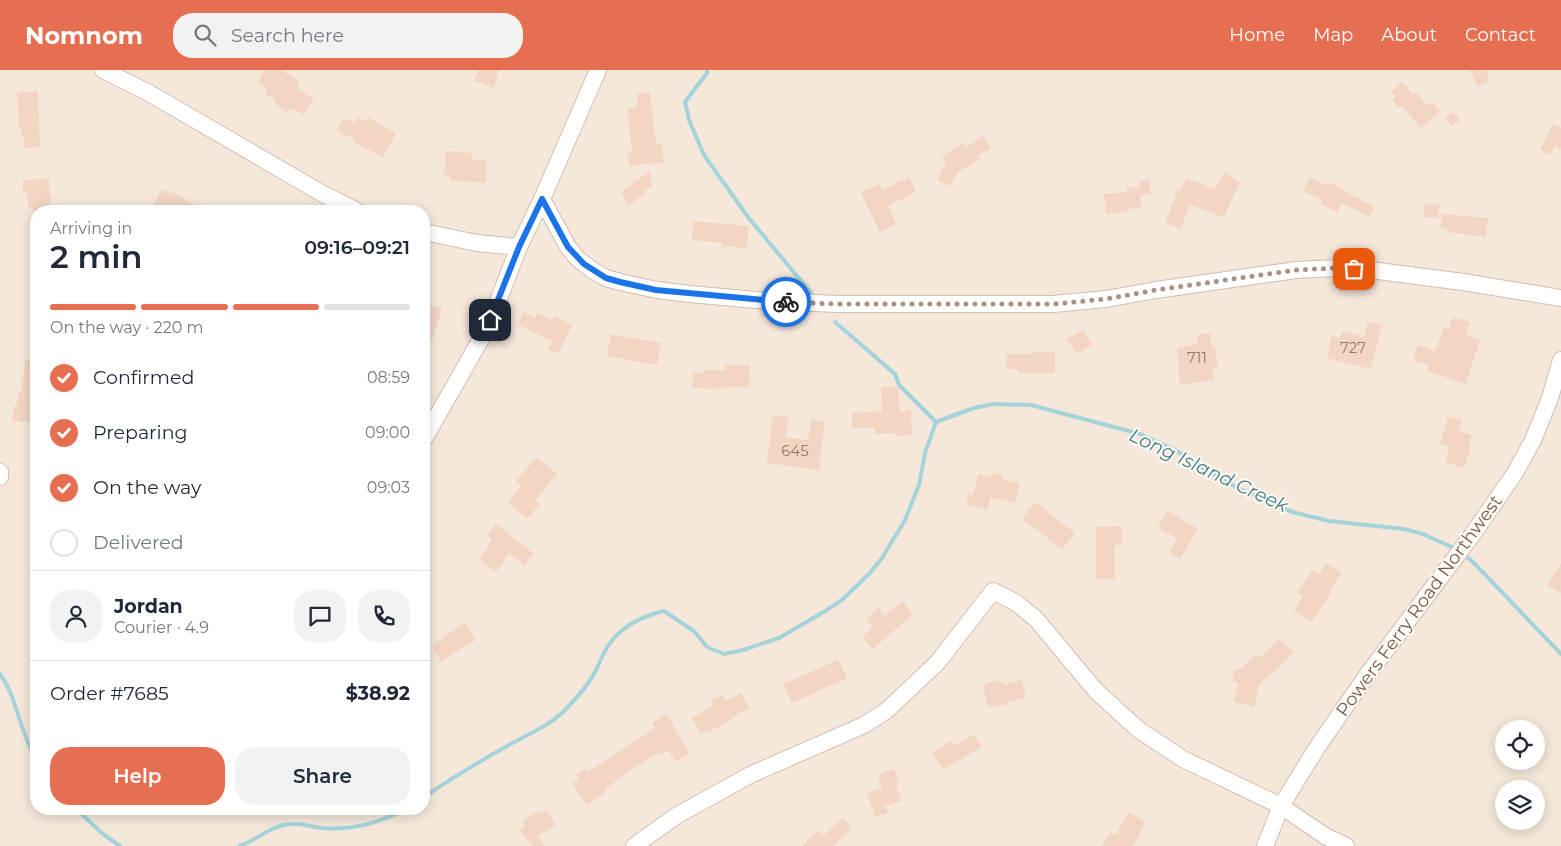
<!DOCTYPE html>
<meta charset="utf-8">
<style>
:root{--surface:#fff;--page:#f2f2f3;--text:#1f2937;--muted:#747a83;--line:#e0e1e3;--accent:#e76f51}
body{margin:0;font-family:Montserrat,sans-serif;background:var(--page);color:var(--text);height:100vh;display:flex;flex-direction:column;font-size:19px;white-space:nowrap}
*{box-sizing:border-box;margin:0}
p{font-size:16px;color:var(--muted)}
.icon{flex:none;width:28px;height:28px;fill:none;stroke:currentColor;stroke-width:2;stroke-linecap:round;stroke-linejoin:round}
.map{position:relative;flex:1;overflow:hidden}
.drawer{position:absolute;left:30px;top:135px;width:400px;height:610px;display:flex;flex-direction:column;background:var(--surface);border-radius:20px;box-shadow:0 2px 12px #0003}
.drawer>*{flex:none}
.buttons{position:absolute;left:1495px;top:650px;display:grid;gap:10px}
.buttons a{display:grid;place-items:center;width:50px;height:50px;border-radius:50%;background:var(--surface);box-shadow:0 2px 12px #0003;font-size:25px}
.pin{position:absolute;display:grid;place-items:center;width:42px;height:42px;color:#fff;margin:-21px;border-radius:10px;box-shadow:0 2px 8px #0006}
.courier{position:absolute;display:grid;place-items:center;width:50px;height:50px;margin:-25px;border:4px solid #1a73e8;border-radius:50%;background:#fff;color:#222;box-shadow:0 1px 6px #0007}
.summary em{font-style:normal;font-weight:600}
.summary div{display:flex;flex-direction:column-reverse}
.summary{display:flex;align-items:center;justify-content:space-between;height:85px;padding:0 20px}
h1{font-size:32px;font-weight:600;line-height:38px}
.bar{display:grid;grid-template-columns:repeat(4,1fr);gap:8px 5px;align-content:center;height:60px;padding:0 20px}
.bar i{height:6px;border-radius:4px;background:var(--line)}
.bar .on{background:var(--accent)}
.bar p{grid-column:span 4}
.line{display:flex;align-items:center;gap:12px;padding:0 20px;border-top:1px solid var(--line)}
.line div{flex:1}
.round{display:grid;place-items:center;flex:none;width:52px;height:52px;border-radius:20px;background:var(--page)}
ol{padding:0 20px;list-style:none}
li{display:flex;align-items:center;gap:15px;height:55px}
li p{margin-inline-start:auto}
li .icon{padding:5px;border-radius:50%;background:var(--accent);color:#fff;stroke-width:4}
li:last-child{color:var(--muted)}
li i{width:28px;height:28px;border:2px solid var(--line);border-radius:50%}
.primary-button{display:flex;gap:10px;margin-top:auto;padding:10px 20px}
.primary-button a{flex:1;height:58px;border-radius:20px;background:var(--accent);color:#fff;font-size:20px;font-weight:600;line-height:58px;text-align:center}
.primary-button a+a{background:var(--page);color:var(--text)}
header{display:flex;align-items:center;gap:30px;box-sizing:border-box;height:70px;padding:0 25px;background:var(--accent);color:#fff}
header strong{font-size:24px}
nav{display:flex;gap:28px;margin-inline-start:auto;font-size:18px}
.search{width:350px;height:45px;background:var(--page);display:flex;align-items:center;gap:12px;box-sizing:border-box;padding:0 18px;border-radius:20px;color:var(--muted);font-size:19px}
.map>svg:first-child{display:block}
</style>
<header>
<strong>Nomnom</strong>
<div class="search"><svg class="icon" aria-label="search" viewBox="0 0 24 24"><circle cx="10" cy="10" r="6"/><path d="M15 15l6 6"/></svg>Search here</div>
<nav><a>Home</a><a>Map</a><a>About</a><a>Contact</a></nav>
</header>
<div class="map">
<svg width="1561" height="776" viewBox="0 0 1561 776">
<rect width="100%" height="100%" fill="#fdf6ec"/>
<path fill="#f5e8da" fill-rule="evenodd" d="M0,0h1561v776h-1561zM36,141h388v598h-388zM1504,659h32v32h-32zM1504,719h32v32h-32z"/>
<g fill="none" stroke-linecap="round" stroke-linejoin="round">
<g stroke="#a5d3da" stroke-width="4">
<path d="M707,0v3l-22,29 4,18 15,35 44,62 63,76"/>
<path d="M835,252l60,52 4,11 37,37"/>
<path d="M1464,485l8,6 89,93"/>
<path d="M0,604c18,25 19,58 36,84"/>
<path d="M424,727c28,-19 58,-37 87,-53 18,-10 37,-18 52,-32 13,-13 25,-26 33,-42 3,-5 5,-12 8,-17 12,-25 35,-36 60,-42l31,21 12,15 17,7 19,-4 36,-12 48,-28 16,-11 27,-26 12,-15 23,-38 14,-35 6,-32 11,-31 38,-14 19,-4 38,1 109,29 35,16 32,21 33,18 52,23 37,9 75,8 19,5 33,15"/>
<path d="M76,739l27,25 17,12"/>
<path d="M239,776c16,-5 28,-17 44,-21 15,-3 24,1 38,3 30,3 58,-5 85,-19"/>
</g>
</g>
<g fill="#f3d5c3">
<path d="M265,0h16l19,12 -4,6 18,11 -10,16 -14,-7 -3,4 -13,-9 2,-3 -11,-7 2,-5 -9,-6z"/>
<path d="M478,0h21l-5,18 -20,-7z"/>
<path d="M1469,0h17l3,10 -11,6z"/>
<path d="M1402,12l11,12 3,-2 11,14 5,-4 8,9 -19,17 -19,-22 -3,2 -7,-8 4,-3 -5,-5z"/>
<path d="M38,21l2,56 -16,1v-12h-3v-9h-2l-2,-34z"/>
<path d="M650,23l6,51 6,-1 2,19 -35,4 -1,-14h4l-5,-43 11,-2 -2,-13z"/>
<path d="M1453,42l7,8 -8,6 -7,-8z"/>
<path d="M357,47l9,5 2,-5 28,16 -13,24 -30,-15 1,-3 -17,-8 7,-13 10,5z"/>
<path d="M1553,54l8,4v21l-6,-4 -5,10 -10,-6z"/>
<path d="M983,66l8,12 -13,8 2,3 -22,13 -8,14 -13,-6 9,-17 -4,-6 21,-15 3,5z"/>
<path d="M446,81l26,2v7l15,1 -1,22 -36,-3v-5h-6z"/>
<path d="M650,101l2,15 -7,5 1,2 -17,12 -8,-13z"/>
<path d="M1225,102l15,10 -16,35 -34,-12 -9,23 -16,-5 13,-33 3,1 5,-13 29,11z"/>
<path d="M909,107l7,15 -28,14 8,18 -16,8 -19,-39 18,-9 3,6z"/>
<path d="M1310,108l17,8 1,-4 22,11 -1,1 26,13 -5,10 -28,-14 -5,9 -16,-8 1,-4 -19,-9z"/>
<path d="M49,109l2,32h-18v-4l-5,1 -1,-15h-4v-13z"/>
<path d="M1149,110l2,14 -11,1 -1,-14z"/>
<path d="M1139,117l2,21 -13,1 1,3 -23,2 -2,-20 23,-2 -1,-4z"/>
<path d="M162,119l8,5 2,-3 32,20h-46l-6,-3z"/>
<path d="M1425,134l14,1 -1,13 -15,-1z"/>
<path d="M1442,144l46,4 -2,19 -39,-5v-3l-7,-1z"/>
<path d="M693,151l56,5 -2,22 -25,-2v-3l-30,-3z"/>
<path d="M424,233l18,6 -16,49 -2,-1z"/>
<path d="M524,242l11,5 2,-4 15,7 2,-4 18,9 -14,29 -10,-5 4,-8 -35,-17z"/>
<path d="M1453,247l17,5 -4,13 14,5 -14,44 -39,-13 2,-6 -16,-5 5,-15 17,6 9,-23 5,1z"/>
<path d="M1368,252l14,3 -11,44 -44,-11 5,-22 8,2 2,-7 22,6z"/>
<path d="M1083,260l9,15 -16,9 -9,-15z"/>
<path d="M1210,263l2,13h3l3,22 -6,1 2,11 -34,5 -3,-37 21,-4 -1,-9z"/>
<path d="M611,264l50,9 -4,22 -50,-9z"/>
<path d="M1033,282h22v21h-36v-4h-13v-15h27z"/>
<path d="M25,290l11,1v62l-24,-2 2,-15h3l1,-14h4z"/>
<path d="M725,295h25l-1,22h-23v2l-34,-1 1,-15h11v-3h21z"/>
<path d="M881,317h17l2,24 11,-1 1,25 -16,1v-3l-21,1v-6h-23v-15l30,-2z"/>
<path d="M773,345l16,2 -3,20 22,3 3,-20 14,2 -6,48 -52,-7z"/>
<path d="M1448,346l14,4 -3,11 13,4 -4,11h3l-7,22 -19,-6 5,-15 -10,-3z"/>
<path d="M537,387l20,17 -22,26 5,4 -13,15 -19,-17 14,-16 -6,-5z"/>
<path d="M992,402l11,3 -1,4 18,4 -5,20 -25,-6 -3,13 -21,-6 3,-10 4,1 5,-21 13,3z"/>
<path d="M1035,432l40,31 -13,16 -38,-29v-4z"/>
<path d="M1168,441l30,18 -18,30 -11,-7 8,-13 -19,-12z"/>
<path d="M496,454l37,29 -9,12 -15,-11 -13,18 -17,-13 10,-14 -1,-1 4,-5 -5,-4z"/>
<path d="M1122,456v19h-7v34h-19v-52z"/>
<path d="M1326,493l16,10 -12,18 2,1 -20,30 -18,-11 9,-15 -5,-3 15,-24 6,5z"/>
<path d="M1561,493v30l-14,-8z"/>
<path d="M902,531l11,13 -40,35 -11,-12 11,-10 -7,-8 12,-11 7,8z"/>
<path d="M465,552l11,18 -35,21 -9,-15z"/>
<path d="M1280,569l14,14 -35,32 -5,22 -20,-5 4,-19 -6,-2 3,-12 4,1 17,-16 3,4z"/>
<path d="M838,590l9,18 -55,25 -9,-19z"/>
<path d="M1000,610v2l3,-1 1,4 18,-5 4,17 -18,5v2l-12,3v-2l-8,2 -5,-21h3l-1,-3z"/>
<path d="M741,623l8,15 -12,6 1,1 -6,3v2l-24,12 -1,-1 -6,3 -9,-16 22,-13 -2,-5 10,-5 3,6z"/>
<path d="M666,644l24,39 -14,9 -8,-12 -8,5 -2,-2 -32,20 -21,17 1,2 -17,12 -4,-2 -13,-18 7,-5 -3,-4 10,-7 2,4 67,-44 -3,-5z"/>
<path d="M974,664l7,13 -38,23 -11,-17 19,-12 3,5z"/>
<path d="M894,699l5,14 -3,1 5,17 -16,5 3,7 -13,4 -8,-24 15,-5 -4,-13z"/>
<path d="M546,740l10,14 -18,12 7,10h-12l-13,-16 5,-4 -3,-5 16,-10 2,3z"/>
<path d="M1128,742l18,10 -13,24h-31l8,-14 6,3z"/>
<path d="M843,748l9,9 -19,19h-32l17,-16 5,6z"/>
</g>
<g fill="none" stroke-linecap="round" stroke-linejoin="round">
<defs>
<g id="minor">
<path d="M103,0l46,23 174,101 34,17"/>
<path d="M598,0l-56,129 26,48 10,12 14,11 14,8 14,4 37,8 33,4 77,7 71,3h215l53,-5 50,-9 140,-20 42,-2 32,2 93,12 98,16"/>
<path d="M424,162l53,11 42,4"/>
<path d="M424,369l61,-107 10,-23 24,-62 23,-48"/>
<path d="M0,402v5"/>
<path d="M634,776l42,-30 74,-41 114,-50 22,-14 51,-48 56,-72 22,11 21,17 60,72 43,39 44,29 98,47 44,30 21,10"/>
<path d="M1265,776l16,-40 37,-60 50,-72 102,-136 45,-65 18,-33 17,-42 11,-38"/>
</g>
</defs>
<use href="#minor" stroke="#d1beb0" stroke-width="18"/>
<use href="#minor" stroke="#fff" stroke-width="16"/>
</g>
<g fill="none" stroke-linecap="round" stroke-linejoin="round">
<path stroke="#a89285" stroke-width="5" stroke-dasharray="0 9" d="M786,232l52,2h215l53,-5 50,-9 140,-20 42,-2 16,1"/>
<path stroke="#1a73e8" stroke-width="6" d="M490,250l29,-73 23,-48 26,48 16,17 22,14 14,4 36,8 130,12"/>
</g>
<g text-anchor="middle" stroke-width="4" stroke-linejoin="round" paint-order="stroke">
<g font-size="15" fill="#987a6a">
<text x="1353" y="283">727</text>
<text x="1197" y="293">711</text>
<text x="795" y="386">645</text>
</g>
<g font-size="18" fill="#7a5c4d" stroke="#fffaf3">
<text transform="translate(1419 536) rotate(-54)" y="6">Powers Ferry Road Northwest</text>
</g>
<g font-size="19" font-style="italic" fill="#437c86" stroke="#fffaf3">
<text transform="translate(1209 400) rotate(25)" y="7">Long Island Creek</text>
</g>
</g>
</svg>
<div class="buttons">
<a><svg class="icon" aria-label="locate" viewBox="0 0 24 24"><circle cx="12" cy="12" r="6"/><path d="M12 2v4M12 18v4M2 12h4M18 12h4"/></svg></a>
<a><svg class="icon" aria-label="layers" viewBox="0 0 24 24"><path d="M12 4l9 5-9 5-9-5zM3 14l9 5 9-5"/></svg></a>
</div>
<div class="pin" style="left:1354px;top:199px;background:#ea580c"><svg class="icon" aria-label="bag" viewBox="0 0 24 24"><path d="M5 8h14l-1 12H6zM9 8a3 3 0 0 1 6 0"/></svg></div>
<div class="pin" style="left:490px;top:250px;background:#1f2937"><svg class="icon" aria-label="home" viewBox="0 0 24 24"><path d="M3 11l9-7 9 7M6 9v11h12V9"/></svg></div>
<div class="courier" style="left:786px;top:232px"><svg class="icon" aria-label="bike" viewBox="0 0 24 24"><circle cx="6" cy="16" r="4"/><circle cx="18" cy="16" r="4"/><path d="M6 16l4-8h5l3 8M10 8l3 8H6M13 5h3"/></svg></div>
<section class="drawer">
<div class="summary"><div><h1>2 min</h1><p>Arriving in</p></div><em>09:16–09:21</em></div>
<div class="bar"><i class="on"></i><i class="on"></i><i class="on"></i><i></i><p>On the way · 220 m</p></div>
<ol>
<li><svg class="icon" aria-label="check" viewBox="0 0 24 24"><path d="M5 12l5 5 9-10"/></svg>Confirmed<p>08:59</p></li>
<li><svg class="icon" aria-label="check" viewBox="0 0 24 24"><path d="M5 12l5 5 9-10"/></svg>Preparing<p>09:00</p></li>
<li><svg class="icon" aria-label="check" viewBox="0 0 24 24"><path d="M5 12l5 5 9-10"/></svg>On the way<p>09:03</p></li>
<li><i></i>Delivered</li>
</ol>
<div class="line" style="height:90px"><a class="round"><svg class="icon" aria-label="person" viewBox="0 0 24 24"><circle cx="12" cy="8" r="4"/><path d="M4 21q1-7 8-7t8 7"/></svg></a><div><b>Jordan</b><p>Courier · 4.9</p></div><a class="round"><svg class="icon" aria-label="chat" viewBox="0 0 24 24"><path d="M4 5h16v11H9l-5 4z"/></svg></a><a class="round"><svg class="icon" aria-label="phone" viewBox="0 0 24 24"><path d="M5 4h4l2 5-3 2q2 4 5 5l2-3 5 2v4C11 20 4 13 5 4z"/></svg></a></div>
<div class="line" style="height:65px"><div>Order #7685</div><b>$38.92</b></div>
<div class="primary-button"><a>Help</a><a>Share</a></div>
</section>
</div>
